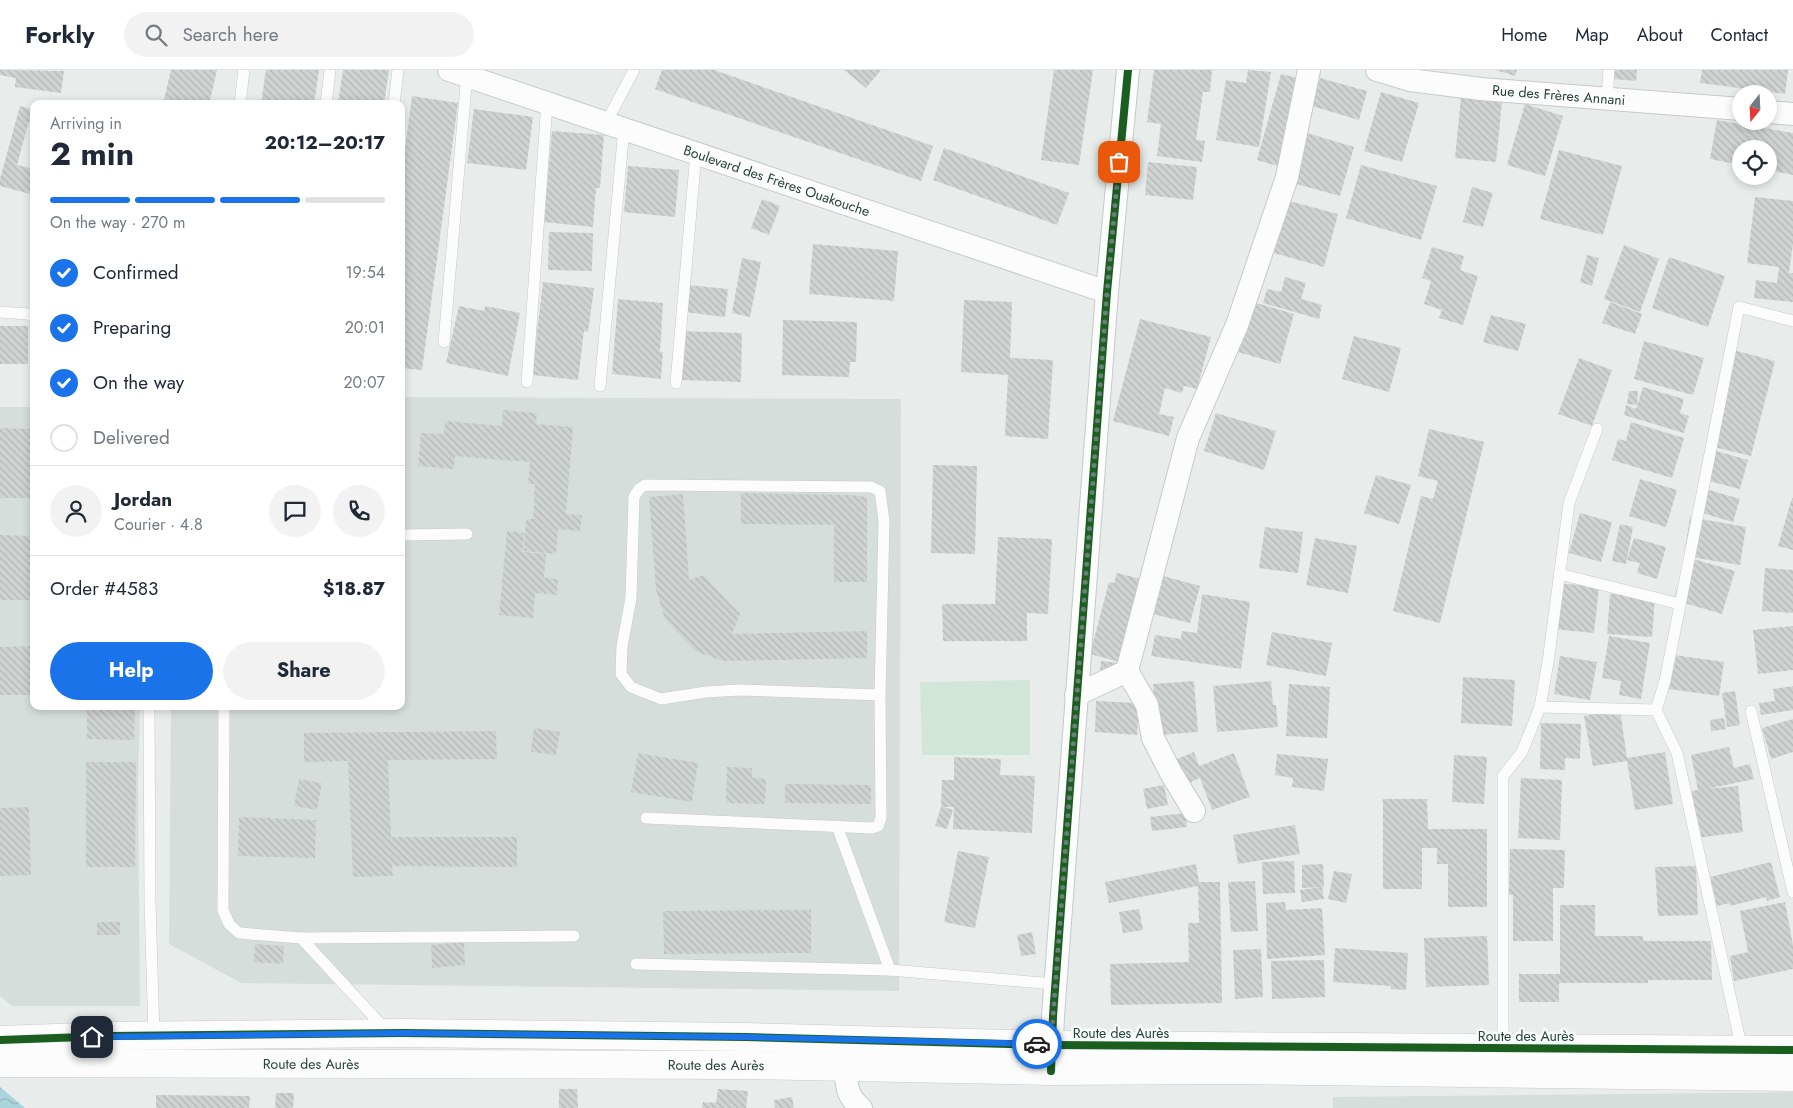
<!DOCTYPE html>
<meta charset="utf-8">
<style>
:root{--surface:#fff;--page:#f2f2f3;--text:#1f2937;--muted:#747a83;--line:#e0e1e3;--accent:#1a73e8}
body{margin:0;font-family:Jost,sans-serif;background:var(--page);color:var(--text);height:100vh;display:flex;flex-direction:column;font-size:19px;white-space:nowrap}
*{box-sizing:border-box;margin:0}
p{font-size:16px;color:var(--muted)}
.icon{flex:none;width:28px;height:28px;fill:none;stroke:currentColor;stroke-width:2;stroke-linecap:round;stroke-linejoin:round}
.map{position:relative;flex:1;overflow:hidden}
.details{position:absolute;left:30px;top:30px;width:375px;height:610px;display:flex;flex-direction:column;background:var(--surface);border-radius:10px;box-shadow:0 2px 8px #0003}
.details>*{flex:none}
.needle{width:32px;rotate:198deg}
.controls{position:absolute;left:1732px;top:15px;display:grid;gap:10px}
.controls a{display:grid;place-items:center;width:45px;height:45px;border-radius:50%;background:var(--surface);box-shadow:0 2px 8px #0003;font-size:25px}
.pin{position:absolute;display:grid;place-items:center;width:42px;height:42px;color:#fff;margin:-21px;border-radius:10px;box-shadow:0 2px 8px #0006}
.courier{position:absolute;display:grid;place-items:center;width:50px;height:50px;margin:-25px;border:4px solid #1a73e8;border-radius:50%;background:#fff;color:#222;box-shadow:0 1px 6px #0007}
.headline em{font-style:normal;font-weight:700}
.headline div{display:flex;flex-direction:column-reverse}
.headline{display:flex;align-items:center;justify-content:space-between;height:85px;padding:0 20px}
h1{font-size:32px;font-weight:700;line-height:38px}
.bar{display:grid;grid-template-columns:repeat(4,1fr);gap:8px 5px;align-content:center;height:60px;padding:0 20px}
.bar i{height:6px;border-radius:4px;background:var(--line)}
.bar .on{background:var(--accent)}
.bar p{grid-column:span 4}
.line{display:flex;align-items:center;gap:12px;padding:0 20px;border-top:1px solid var(--line)}
.line div{flex:1}
.round{display:grid;place-items:center;flex:none;width:52px;height:52px;border-radius:26px;background:var(--page)}
ol{padding:0 20px;list-style:none}
li{display:flex;align-items:center;gap:15px;height:55px}
li p{margin-inline-start:auto}
li .icon{padding:5px;border-radius:50%;background:var(--accent);color:#fff;stroke-width:4}
li:last-child{color:var(--muted)}
li i{width:28px;height:28px;border:2px solid var(--line);border-radius:50%}
.primary-button{display:flex;gap:10px;margin-top:auto;padding:10px 20px}
.primary-button a{flex:1;height:58px;border-radius:30px;background:var(--accent);color:#fff;font-size:20px;font-weight:700;line-height:58px;text-align:center}
.primary-button a+a{background:var(--page);color:var(--text)}
header{display:flex;align-items:center;gap:30px;box-sizing:border-box;height:70px;padding:0 25px;background:var(--surface);border-bottom:1px solid var(--line)}
header strong{font-size:24px}
nav{display:flex;gap:28px;margin-inline-start:auto;font-size:18px}
.search{width:350px;height:45px;background:var(--page);display:flex;align-items:center;gap:12px;box-sizing:border-box;padding:0 18px;border-radius:28px;color:var(--muted);font-size:19px}
.map>svg:first-child{display:block}
</style>
<header>
<strong>Forkly</strong>
<div class="search"><svg class="icon" aria-label="search" viewBox="0 0 24 24"><circle cx="10" cy="10" r="6"/><path d="M15 15l6 6"/></svg>Search here</div>
<nav><a>Home</a><a>Map</a><a>About</a><a>Contact</a></nav>
</header>
<div class="map">
<svg width="1793" height="1038" viewBox="0 0 1793 1038">
<defs>
<pattern id="water-waves" width="16" height="10" patternUnits="userSpaceOnUse" patternTransform="scale(1.25)"><rect width="16" height="10" fill="#a9d4db"/><path d="M0 5q4-4 8 0t8 0" fill="none" stroke="#91b7bd"/></pattern>
<pattern id="building-back-hatch" width="6" height="6" patternUnits="userSpaceOnUse" patternTransform="scale(1.25)"><rect width="6" height="6" fill="#cfd4d2"/><path d="M-1 5l2 2M0 0l6 6M5-1l2 2" fill="none" stroke="#b2b7b5"/></pattern>
</defs>
<rect width="100%" height="100%" fill="#e8edeb"/>
<g fill="#d6dedb">
<path d="M401,327l500,2 -2,592 -658,-8 -72,-39 2,-238h230z"/>
<path d="M0,337h34v299h106l-2,82 2,218h-128l-12,-10z"/>
<path d="M1793,1022v16h-460v-11z"/>
</g>
<path fill="#d1e6d8" d="M1030,610v75h-108l-2,-73z"/>
<path fill="url(#water-waves)" d="M0,1017l25,21h-25z"/>
<g fill="url(#building-back-hatch)">
<path d="M0,0l64,1 -3,22 -46,-6 1,-9 -16,-3z"/>
<path d="M171,0h46l-8,34h-46z"/>
<path d="M266,0h53l-5,34h-53z"/>
<path d="M343,0h46l-5,34h-46z"/>
<path d="M662,0h52l219,76 -12,35 -266,-92z"/>
<path d="M844,0h37l-15,18z"/>
<path d="M1054,0h39l-14,95 -38,-5z"/>
<path d="M1154,0h58l-2,22h-7l-7,48 9,1 -3,21 -45,-6 4,-32 -14,-2z"/>
<path d="M1248,0l23,2 -12,75 -43,-7 10,-60 20,3z"/>
<path d="M1496,0h21l-2,6z"/>
<path d="M1614,0h23l-1,11 -23,-2z"/>
<path d="M1702,0h86l-3,24 -85,-11z"/>
<path d="M1281,4l25,6 -25,87 -24,-7z"/>
<path d="M1320,8l47,13 -8,29 -47,-14z"/>
<path d="M1381,22l38,11 -17,59 -38,-11z"/>
<path d="M412,26l46,7 -36,267 -21,-2v-187z"/>
<path d="M1461,27l41,4 -6,61 -41,-4z"/>
<path d="M1525,34l38,12 -18,60 -38,-11z"/>
<path d="M20,36l14,4v13l-5,-2 -12,44 17,4v26l-34,-9v-7z"/>
<path d="M474,39l59,8 -7,53 -59,-7z"/>
<path d="M1717,50l76,13v42l-24,-5v-21h-28v16l-31,-6z"/>
<path d="M552,61l52,4 -4,53h-4l-3,39 -49,-5z"/>
<path d="M1307,63l47,14 -14,49 -47,-13z"/>
<path d="M944,78l125,45 -12,32 -124,-45z"/>
<path d="M1559,80l63,16 -19,69 -63,-16z"/>
<path d="M1148,92l49,5 -4,33 -48,-5z"/>
<path d="M1361,95l76,21 -16,54 -75,-22z"/>
<path d="M628,96l51,4 -4,47 -51,-5z"/>
<path d="M1472,117l21,6 -10,34 -20,-5z"/>
<path d="M1755,127l38,4v43l-4,29h4v29l-39,-4 2,-18 21,3 2,-16 -32,-4z"/>
<path d="M762,129l18,7 -11,29 -18,-7z"/>
<path d="M1289,131l49,13 -14,53 -50,-14z"/>
<path d="M549,162l44,1 -1,38 -44,-1z"/>
<path d="M813,174l85,7 -4,50 -85,-7z"/>
<path d="M1624,175l35,14 -19,53 -36,-13z"/>
<path d="M1432,177l32,9 -4,14 18,6 -15,49 -24,-7 3,-8 -18,-6 7,-23 -9,-3z"/>
<path d="M1587,185l12,3 -7,28 -12,-4z"/>
<path d="M1669,187l56,19 -17,51 -56,-19z"/>
<path d="M742,188l19,4 -11,55 -18,-4z"/>
<path d="M1285,207l21,6 -5,16 21,6 -3,14 -56,-16 4,-14 14,3z"/>
<path d="M543,212l51,6 -6,44 -4,-1 -6,49 -46,-5z"/>
<path d="M688,215l40,4 -3,28 -40,-5z"/>
<path d="M618,229l45,4 -3,49h3l-2,27 -49,-5z"/>
<path d="M964,230l48,2 -2,56 43,2 -5,79 -43,-3 3,-61 -47,-3z"/>
<path d="M1253,232l41,12 -14,50 -42,-12z"/>
<path d="M1610,232l32,12 -7,20 -33,-11z"/>
<path d="M459,236l25,5 1,-5 35,7 -12,63 -62,-13z"/>
<path d="M1491,245l35,9 -8,27 -35,-9z"/>
<path d="M1140,249l71,18 -14,52 -13,-3 -2,7 -17,-5 -6,26 15,3 -5,19 -56,-15z"/>
<path d="M783,250l74,2 -1,40h-6l-1,15 -67,-2z"/>
<rect x="0" y="256" width="28" height="38"/>
<path d="M682,261l60,2 -1,49 -60,-2z"/>
<path d="M1354,266l47,12 -12,44 -47,-13z"/>
<path d="M1644,271l60,17 -11,37 -59,-16z"/>
<path d="M1729,279l46,12 -24,95 -45,-11z"/>
<path d="M1579,288l33,12 -20,56 -34,-12z"/>
<path d="M1643,317l41,12 -4,14 9,3 -5,17 -60,-18 2,-10 10,4z"/>
<path d="M1629,321h9l-1,14 -10,-1z"/>
<path d="M503,340l34,3 -1,11 37,3 -7,87 16,1 -2,16 -22,-2 -2,25 -32,-3 2,-32h7l2,-35h-7l2,-22 -75,-6 -1,13 -36,-3 3,-33 23,1 1,-13 57,5z"/>
<path d="M1216,343l60,18 -12,39 -60,-19z"/>
<path d="M1631,352l53,16 -12,40 -60,-18 6,-21 8,2z"/>
<path d="M0,358l34,1v69h-34z"/>
<path d="M1429,359l55,13 -44,181 -47,-12 28,-115 12,3 5,-18 -20,-5z"/>
<path d="M1709,379l39,11 -8,29 -39,-10z"/>
<path d="M933,395l44,1 -2,88 -44,-1z"/>
<path d="M1376,405l35,10 -12,39 -35,-11z"/>
<path d="M1640,409l37,11 -11,37 -37,-11z"/>
<path d="M1702,418l38,11 -7,23 -38,-11z"/>
<path d="M741,423l109,2 17,2v85h-33v-57l-93,-1z"/>
<path d="M683,424l6,86 14,-5 37,39 -8,20 135,-3v27l-144,3 -28,-10 -30,-32 -9,-29 -7,-93z"/>
<path d="M1792,428h1v52l-15,-4z"/>
<path d="M1580,443l32,9 -11,40 -32,-9z"/>
<path d="M1690,447l56,10 -6,38 -56,-9z"/>
<path d="M1620,454l13,3 -7,37 -14,-3z"/>
<path d="M1265,457l38,5 -5,41 -39,-5z"/>
<path d="M507,461l17,2 -1,19 23,2 -2,24 14,1 -1,16 -22,-2 -2,25 -34,-3z"/>
<path d="M0,465l34,1v64h-34z"/>
<path d="M998,467l54,2 -4,75 -21,-1v28h-84l-1,-37h53z"/>
<path d="M1315,468l42,8 -9,47 -42,-8z"/>
<path d="M1634,468l32,9 -9,32 -20,-6 3,-10 -13,-3z"/>
<path d="M1686,487l49,14 -13,43 -48,-14z"/>
<path d="M1765,498l28,2v43l-31,-2z"/>
<path d="M1117,503l28,7 -22,83 -33,-9 19,-72 5,1z"/>
<path d="M1163,506l37,10 -10,37 -37,-9z"/>
<path d="M1558,513l41,4 -5,46 -40,-4z"/>
<path d="M1202,524l48,8 -9,67 -90,-13 4,-21 26,4 1,-8 15,2z"/>
<path d="M1610,524l45,3 -3,40 -45,-3z"/>
<path d="M1793,556v44l-35,4 -5,-44z"/>
<path d="M1272,562l60,11 -6,33 -60,-11z"/>
<path d="M1609,566l41,7 -9,56 -22,-4 2,-14 -19,-3z"/>
<path d="M34,576v49h-34v-48z"/>
<path d="M1667,584l57,8 -5,34 -57,-8z"/>
<path d="M1560,586l37,6 -7,38 -36,-6z"/>
<path d="M1101,591l20,2 -1,9 -20,-2z"/>
<path d="M1463,607l52,3 -3,46 -51,-3z"/>
<path d="M1194,611l4,51 -41,3 -4,-51z"/>
<path d="M1271,611l2,24h3l2,22 -61,5 -4,-46z"/>
<path d="M1289,614l41,3 -3,51 -41,-2z"/>
<path d="M1793,616v24l-32,5 -2,-12 16,-2 -2,-12z"/>
<path d="M1735,621l5,34 -13,2 -5,-34z"/>
<path d="M1096,631l43,2 -2,32 -42,-3z"/>
<path d="M87,636h48l-1,34 -47,-1z"/>
<path d="M1620,640l7,48 38,-6 8,52 -38,6 -8,-49 -34,5 -9,-50z"/>
<path d="M1724,648l2,11 -15,2 -1,-11z"/>
<path d="M1793,649v33l-22,7 -9,-31z"/>
<path d="M1541,653l40,1 -1,35 -15,-1v12l-25,-1z"/>
<path d="M534,658l26,4 -4,23 -25,-3z"/>
<path d="M496,661l1,28 -109,1 3,77h126v30l-125,-1 1,10 -40,1 -5,-116 -44,1v-29z"/>
<path d="M1729,677l5,21 16,-4 4,15 -47,10 31,-3 5,46 -47,6 -5,-47 7,-1 -7,-35z"/>
<path d="M1194,682l5,14 35,-13 16,44 -38,13 -12,-32 -14,6 -9,-25z"/>
<path d="M638,683l60,10 -6,39 -61,-10z"/>
<path d="M1277,684l51,5 -4,32 -32,-4 1,-9 -18,-3z"/>
<path d="M1454,685l33,2 -3,47 -32,-2z"/>
<path d="M954,687l47,2 -1,16 35,1 -3,57 -79,-4 1,-22h-10l9,3 -6,19 -12,-3 6,-19 1,-27h12z"/>
<path d="M86,692h50l-1,105h-49z"/>
<path d="M727,697l25,1v10l14,1 -1,25 -39,-1z"/>
<path d="M1521,708l41,2 -2,60 -42,-2z"/>
<path d="M299,709l23,4 -5,27 -23,-4z"/>
<path d="M785,714l86,1v19l-86,-1z"/>
<path d="M1164,715l4,20 -21,4 -4,-20z"/>
<path d="M1383,729h44l1,30h59v78h-39v-43h-11v-16h-15v41h-39z"/>
<path d="M29,737l2,68 -31,1v-68z"/>
<path d="M1185,743l2,14 -35,4 -2,-14z"/>
<path d="M239,747l77,3 -1,38 -77,-2z"/>
<path d="M1295,755l5,29 -62,10 -5,-29z"/>
<path d="M1510,779l55,1 -1,38h-11v53h-40v-46h-4z"/>
<path d="M958,781l31,6 -14,71 -31,-6z"/>
<path d="M1294,791l1,32 -32,1 -1,-32z"/>
<path d="M1771,792l9,35 -13,4 -1,-4 -36,9 -1,-3 -12,3 -7,-29z"/>
<path d="M1196,794l3,18h21l2,121 -111,2 -1,-41 79,-2 -1,-39h11l-1,-37 -89,17 -4,-21z"/>
<path d="M1323,794l1,23 -22,1v-23z"/>
<path d="M1696,796l2,49 -40,1 -3,-49z"/>
<path d="M1334,801l18,3 -6,29 -18,-4z"/>
<path d="M1255,811l3,50 -27,1 -3,-50z"/>
<path d="M1322,817l2,12 -22,3 -2,-12z"/>
<path d="M1285,832l1,8 36,-2 3,47 -58,4 -1,-56z"/>
<path d="M1785,832l8,43v24l-59,12 -4,-25 18,-4 -8,-41z"/>
<path d="M1560,835h35v31h48v5h68l1,39h-64v3h-89v19h-40v-28h41z"/>
<path d="M1139,839l4,21 -20,3 -4,-21z"/>
<path d="M811,840v43l-147,1 -1,-43z"/>
<rect x="97" y="852" width="23" height="13"/>
<path d="M1032,862l4,22 -15,2 -4,-21z"/>
<path d="M1487,866l2,49 -63,2 -2,-49z"/>
<path d="M464,872l1,23 -33,3 -1,-23z"/>
<path d="M255,874l29,2 -1,18 -29,-2z"/>
<path d="M1335,878l73,5 -2,37 -15,-1v-3l-58,-4z"/>
<path d="M1261,879l2,48 -28,2 -2,-49z"/>
<path d="M1324,890l1,37 -53,2 -1,-38z"/>
<path d="M559,1019h18l1,19h-19z"/>
<path d="M718,1019l30,2 -2,17h-44l1,-6 13,1z"/>
<path d="M276,1023h18l-1,15h-18z"/>
<path d="M156,1025l94,1 -1,12h-93z"/>
<path d="M792,1027l2,11h-19l-1,-8z"/>
</g>
<g fill="none" stroke-linecap="round" stroke-linejoin="round">
<defs>
<g id="service">
<path d="M1607,28l2,-28"/>
<path d="M240,34l4,-34"/>
<path d="M326,34l4,-34"/>
<path d="M394,34l4,-34"/>
<path d="M606,53l28,-53"/>
<path d="M0,242l28,2 6,3"/>
<path d="M444,272l23,-268"/>
<path d="M527,312l20,-279"/>
<path d="M676,313l20,-230"/>
<path d="M600,316l24,-257"/>
<path d="M401,465l66,-1"/>
<path d="M1559,504l121,30"/>
<path d="M149,636l1,197 4,132"/>
<path d="M224,636l-1,204 6,14 10,9 62,5 273,-2"/>
<path d="M1540,637l116,3"/>
<path d="M1751,641l42,181"/>
<path d="M646,748l226,10 6,-2 3,-8 -1,-123 4,-174 -4,-30 -9,-4 -226,-2 -6,4 -5,8 -3,101 -9,48 -1,28 10,13 30,12 45,-7 34,-2 140,5"/>
<path d="M837,756l53,144"/>
<path d="M301,868l85,92"/>
<path d="M636,894l254,6 165,14"/>
<path d="M1503,978v-272l19,-24 18,-45 8,-45 21,-159 28,-74"/>
<path d="M1742,980l-65,-297 -21,-43 9,-29 74,-374 54,14"/>
</g>
<g id="minor">
<path id="s1" d="M449,0l658,222"/>
<path id="s2" d="M1377,0l33,10 71,9 260,20"/>
<path d="M1769,42l24,2"/>
<path d="M1127,601l20,34 6,33 18,35 23,38"/>
<path d="M1076,625l51,-24 61,-233 49,-113 50,-148 22,-107"/>
<path d="M1051,991l2,-45 54,-724 21,-222"/>
<path d="M845,997c2,18 1,29 16,41"/>
</g>
<g id="tertiary">
<path d="M0,970l111,-4 291,-3 344,4 305,8 742,5"/>
<path id="s3" d="M0,993l754,2 297,6 177,-1 565,7"/>
</g>
</defs>
<use href="#service" stroke="#c5cac8" stroke-width="12"/>
<use href="#minor" stroke="#c5cac8" stroke-width="24"/>
<use href="#tertiary" stroke="#c5cac8" stroke-width="29"/>
<use href="#service" stroke="#fcfcfc" stroke-width="11"/>
<use href="#minor" stroke="#fcfcfc" stroke-width="22"/>
<use href="#tertiary" stroke="#fcfcfc" stroke-width="28"/>
<defs>
<g id="cycleway">
<path d="M0,970l111,-4 291,-3 344,4 305,8 742,5"/>
<path d="M1051,1001l2,-55 54,-724 21,-222"/>
</g>
</defs>
<use href="#cycleway" stroke="#f7fbf9" stroke-width="11"/>
<use href="#cycleway" stroke="#1b5e20" stroke-width="8"/>
</g>
<g fill="none" stroke-linecap="round" stroke-linejoin="round">
<path stroke="#697e78" stroke-width="5" stroke-dasharray="0 9" d="M1037,974h14l56,-752 12,-130"/>
<path stroke="#1a73e8" stroke-width="6" d="M92,967l310,-4 344,4 291,7"/>
</g>
<g text-anchor="middle" stroke-width="5" stroke-linejoin="round" paint-order="stroke">
<g font-size="14" fill="#24423a" stroke="#f7fbf9">
<text dy="5" stroke="none"><textPath href="#s2" startOffset="184">Rue des Frères Annani</textPath></text>
<text dy="5" stroke="none"><textPath href="#s1" startOffset="346">Boulevard des Frères Ouakouche</textPath></text>
<text x="1121" y="968">Route des Aurès</text>
<text x="1526" y="971">Route des Aurès</text>
<text dy="5" stroke="none"><textPath href="#s3" startOffset="311">Route des Aurès</textPath></text>
<text dy="5" stroke="none"><textPath href="#s3" startOffset="716">Route des Aurès</textPath></text>
</g>
</g>
</svg>
<div class="controls">
<a><svg class="needle" viewBox="-14 -14 28 28"><path d="M0-13l5 13h-10z" fill="#e53935"/><path d="M0 13l5-13h-10z" fill="#747a83"/></svg></a>
<a><svg class="icon" aria-label="locate" viewBox="0 0 24 24"><circle cx="12" cy="12" r="6"/><path d="M12 2v4M12 18v4M2 12h4M18 12h4"/></svg></a>
</div>
<div class="pin" style="left:1119px;top:92px;background:#ea580c"><svg class="icon" aria-label="bag" viewBox="0 0 24 24"><path d="M5 8h14l-1 12H6zM9 8a3 3 0 0 1 6 0"/></svg></div>
<div class="pin" style="left:92px;top:967px;background:#1f2937"><svg class="icon" aria-label="home" viewBox="0 0 24 24"><path d="M3 11l9-7 9 7M6 9v11h12V9"/></svg></div>
<div class="courier" style="left:1037px;top:974px"><svg class="icon" aria-label="car" viewBox="0 0 24 24"><path d="M5 17H2v-5l4-1 3-4h7l3 4 3 1v5h-3M9 17h6M6 11h13"/><circle cx="7" cy="17" r="2"/><circle cx="17" cy="17" r="2"/></svg></div>
<section class="details">
<div class="headline"><div><h1>2 min</h1><p>Arriving in</p></div><em>20:12–20:17</em></div>
<div class="bar"><i class="on"></i><i class="on"></i><i class="on"></i><i></i><p>On the way · 270 m</p></div>
<ol>
<li><svg class="icon" aria-label="check" viewBox="0 0 24 24"><path d="M5 12l5 5 9-10"/></svg>Confirmed<p>19:54</p></li>
<li><svg class="icon" aria-label="check" viewBox="0 0 24 24"><path d="M5 12l5 5 9-10"/></svg>Preparing<p>20:01</p></li>
<li><svg class="icon" aria-label="check" viewBox="0 0 24 24"><path d="M5 12l5 5 9-10"/></svg>On the way<p>20:07</p></li>
<li><i></i>Delivered</li>
</ol>
<div class="line" style="height:90px"><a class="round"><svg class="icon" aria-label="person" viewBox="0 0 24 24"><circle cx="12" cy="8" r="4"/><path d="M4 21q1-7 8-7t8 7"/></svg></a><div><b>Jordan</b><p>Courier · 4.8</p></div><a class="round"><svg class="icon" aria-label="chat" viewBox="0 0 24 24"><path d="M4 5h16v11H9l-5 4z"/></svg></a><a class="round"><svg class="icon" aria-label="phone" viewBox="0 0 24 24"><path d="M5 4h4l2 5-3 2q2 4 5 5l2-3 5 2v4C11 20 4 13 5 4z"/></svg></a></div>
<div class="line" style="height:65px"><div>Order #4583</div><b>$18.87</b></div>
<div class="primary-button"><a>Help</a><a>Share</a></div>
</section>
</div>
